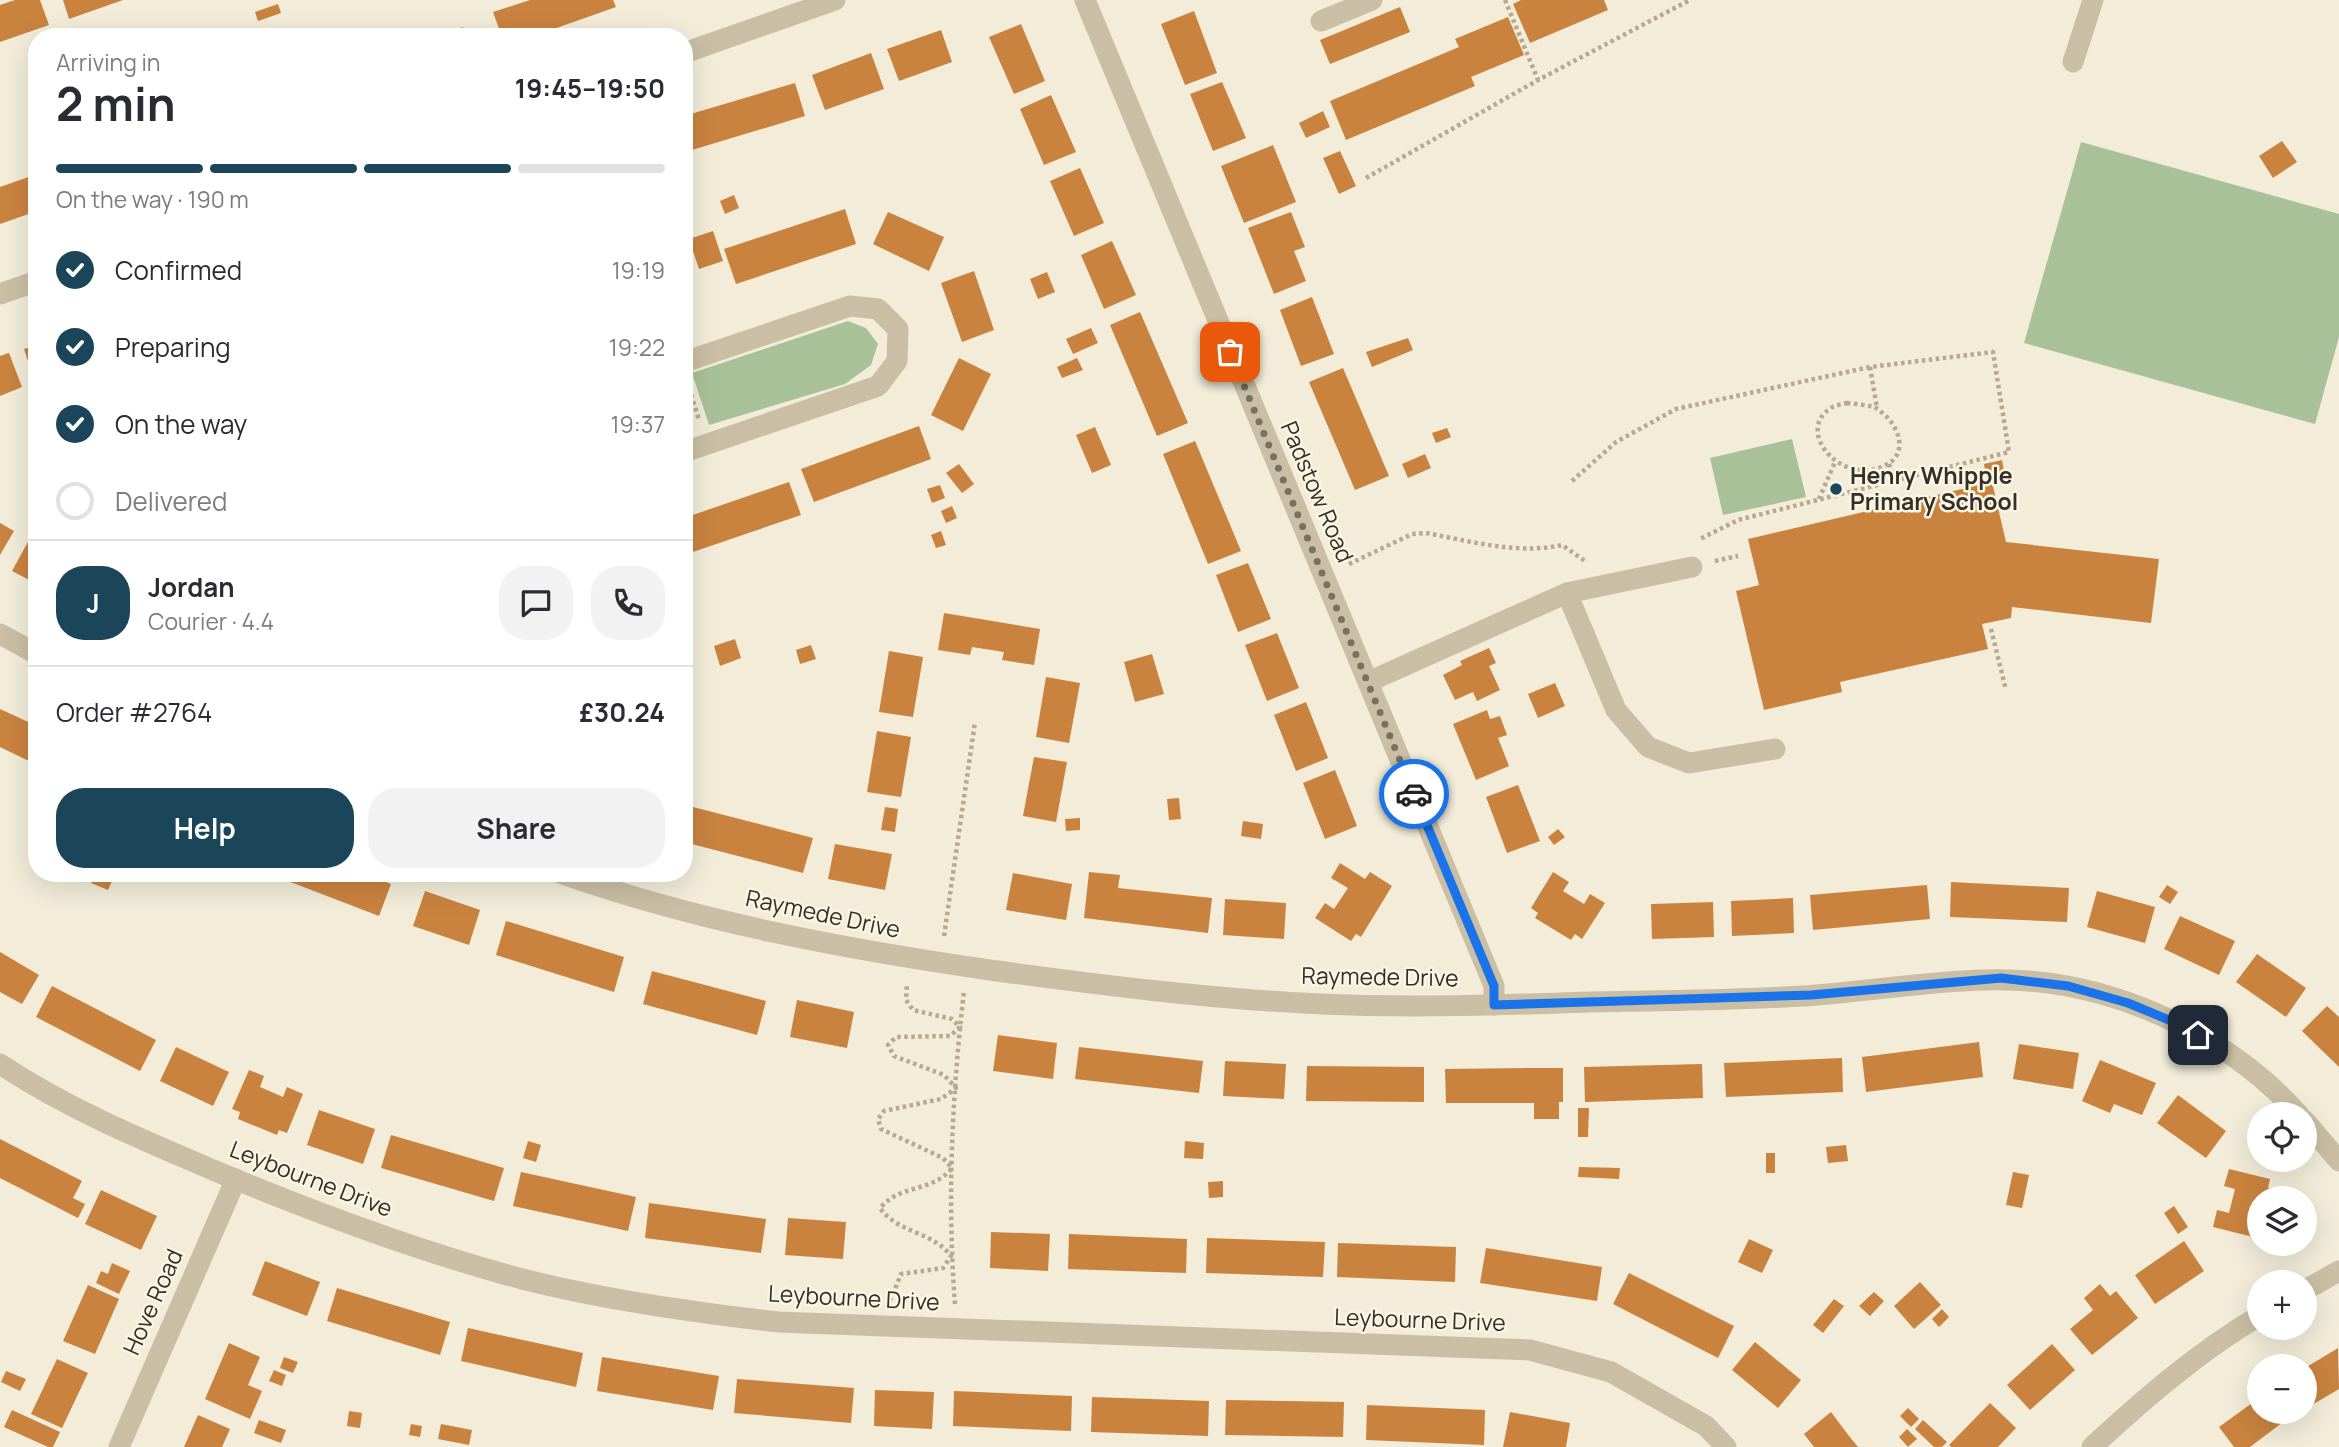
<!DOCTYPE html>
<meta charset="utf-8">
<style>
:root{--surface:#fff;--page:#f2f2f3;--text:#2b2b33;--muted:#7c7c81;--line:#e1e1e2;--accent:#1b4558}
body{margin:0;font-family:Manrope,sans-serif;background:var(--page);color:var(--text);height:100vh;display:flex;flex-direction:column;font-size:26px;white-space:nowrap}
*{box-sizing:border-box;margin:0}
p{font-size:23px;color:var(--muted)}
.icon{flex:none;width:38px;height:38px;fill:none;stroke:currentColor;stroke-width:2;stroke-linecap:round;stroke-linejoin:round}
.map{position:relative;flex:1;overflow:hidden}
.sheet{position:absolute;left:28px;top:28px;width:665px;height:854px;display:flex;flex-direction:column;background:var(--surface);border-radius:28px;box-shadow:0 7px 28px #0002}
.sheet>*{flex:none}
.controls{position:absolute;left:2247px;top:1102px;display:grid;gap:14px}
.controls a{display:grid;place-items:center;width:70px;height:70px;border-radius:50%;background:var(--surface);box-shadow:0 7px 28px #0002;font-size:35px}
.pin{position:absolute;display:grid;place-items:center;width:60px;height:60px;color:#fff;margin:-30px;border-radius:14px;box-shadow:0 4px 10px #0006}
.courier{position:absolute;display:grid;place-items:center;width:70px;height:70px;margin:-35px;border:5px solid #1a73e8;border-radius:50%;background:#fff;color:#222;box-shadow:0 2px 9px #0007}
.head em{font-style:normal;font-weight:700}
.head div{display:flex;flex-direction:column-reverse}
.head{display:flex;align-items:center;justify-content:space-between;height:119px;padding:0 28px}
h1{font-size:46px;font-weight:700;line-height:52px}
.bar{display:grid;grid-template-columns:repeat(4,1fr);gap:10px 7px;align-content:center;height:84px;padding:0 28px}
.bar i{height:9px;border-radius:5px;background:var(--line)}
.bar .active{background:var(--accent)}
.bar p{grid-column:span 4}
.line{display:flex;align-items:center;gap:18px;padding:0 28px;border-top:2px solid var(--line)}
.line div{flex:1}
.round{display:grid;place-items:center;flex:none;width:74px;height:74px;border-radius:28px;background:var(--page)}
ol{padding:0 28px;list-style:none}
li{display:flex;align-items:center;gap:21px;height:77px}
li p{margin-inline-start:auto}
li .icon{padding:7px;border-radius:50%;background:var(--accent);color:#fff;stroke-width:4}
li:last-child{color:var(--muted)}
li i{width:38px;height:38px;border:4px solid var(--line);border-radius:50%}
.button{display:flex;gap:14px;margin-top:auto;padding:14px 28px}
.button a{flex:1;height:80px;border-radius:28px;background:var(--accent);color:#fff;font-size:28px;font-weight:700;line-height:80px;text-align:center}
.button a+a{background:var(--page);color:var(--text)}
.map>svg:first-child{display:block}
</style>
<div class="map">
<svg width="2339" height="1447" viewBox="0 0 2339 1447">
<rect width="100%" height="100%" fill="#f2ecd9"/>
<g fill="#a9c198">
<path d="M2081,142l258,72v123l-24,87 -291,-81z"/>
<path d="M848,321l18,7 12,16 -7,21 -26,19 -136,41 -17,-52z"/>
<path d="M1792,439l14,58 -83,18 -13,-57z"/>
</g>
<g fill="#ca833f">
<path d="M15,0h25l9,25 -49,17v-37z"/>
<path d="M63,0h60l-54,19z"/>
<path d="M530,0h83l3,7 -85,30h-29l-9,-25z"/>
<path d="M1521,0h83l4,10 -78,33 -17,-39z"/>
<path d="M278,4l3,9 -23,8 -3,-9z"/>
<path d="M1400,7l10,25 -80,32 -10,-24z"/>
<path d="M1194,11l23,62 -32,12 -24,-61z"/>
<path d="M1508,17l16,38 -53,22 4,9 -129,54 -16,-39 129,-54 -4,-8z"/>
<path d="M1021,24l24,57 -31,13 -25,-57z"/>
<path d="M463,27l4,10h-31v-1z"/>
<path d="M941,30l11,32 -53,19 -12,-32z"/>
<path d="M871,53l13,36 -59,21 -13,-35z"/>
<path d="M1222,82l24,56 -33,13 -23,-57z"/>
<path d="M795,83l10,33 -113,34 -8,-26v-8z"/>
<path d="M1051,95l25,57 -32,13 -24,-56z"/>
<path d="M1323,111l7,16 -24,11 -7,-15z"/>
<path d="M2282,141l15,21 -24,16 -14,-22z"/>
<path d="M1273,145l23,57 -52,21 -23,-57z"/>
<path d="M1340,151l16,35 -17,8 -16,-36z"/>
<path d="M1080,168l24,55 -30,13 -24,-55z"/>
<path d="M37,174v37l-37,13v-37z"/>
<path d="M734,195l5,13 -14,6 -5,-13z"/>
<path d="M845,209l11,35 -120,40 -12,-35z"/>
<path d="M888,212l56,25 -15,34 -56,-27z"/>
<path d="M1291,212l14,35 -11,4 12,30 -32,13 -26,-66z"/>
<path d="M713,231l10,30 -24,8 -10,-30z"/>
<path d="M1112,241l24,54 -32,14 -23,-54z"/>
<path d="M974,271l20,59 -32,12 -21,-59z"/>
<path d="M1047,272l8,20 -17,7 -8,-20z"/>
<path d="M1312,297l22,57 -33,12 -21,-56z"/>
<path d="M1140,312l48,111 -31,13 -47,-111z"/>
<path d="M1091,328l7,15 -25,11 -7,-15z"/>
<path d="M1408,338l5,12 -41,17 -6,-15z"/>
<path d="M37,345v41h-1l-12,-37z"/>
<path d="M9,353l13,34 -22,9v-40z"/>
<path d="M959,358l32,16 -28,57 -32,-16z"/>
<path d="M1077,358l6,12 -21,8 -5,-11z"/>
<path d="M1343,368l46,108 -34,14 -46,-108z"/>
<path d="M919,426l12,33 -117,43 -13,-33z"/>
<path d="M1095,427l16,38 -19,8 -16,-38z"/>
<path d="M1447,428l4,9 -15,6 -4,-10z"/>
<path d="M1195,441l46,110 -33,13 -45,-110z"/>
<path d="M1425,454l6,14 -23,10 -6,-14z"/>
<path d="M2002,460l3,17 -18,4 -3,-17z"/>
<path d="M959,464l15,20 -12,9 -16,-20z"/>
<path d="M789,482l12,33 -117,40v-37z"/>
<path d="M1992,482l14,60 153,17 -8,64 -139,-16 -1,11 -29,6 6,25 -148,33 2,10 -78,18 -28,-119 23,-6 -11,-46z"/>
<path d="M940,485l5,13 -13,5 -5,-14z"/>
<path d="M952,506l5,12 -11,5 -5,-12z"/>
<path d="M0,523l14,8 -14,24z"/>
<path d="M941,531l5,14 -10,3 -5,-13z"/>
<path d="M29,540l8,4v40l-25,-13z"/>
<path d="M1248,563l23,56 -33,13 -22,-57z"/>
<path d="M944,613l96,16 -6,36 -32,-5 2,-8 -32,-5 -2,8 -32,-5z"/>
<path d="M1277,633l22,55 -32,13 -22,-56z"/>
<path d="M735,639l6,19 -21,8 -6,-20z"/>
<path d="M811,645l5,14 -16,5 -4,-14z"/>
<path d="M1489,648l7,15 -7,3 11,24 -23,11 -4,-9 -18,8 -12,-25 19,-10 -2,-4z"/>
<path d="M889,651l34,6 -10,60 -34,-5z"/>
<path d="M1152,654l12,40 -29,8 -11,-40z"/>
<path d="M1046,677l34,6 -11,60 -33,-6z"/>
<path d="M1555,683l10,23 -27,12 -10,-24z"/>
<path d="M1306,702l22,56 -32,13 -22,-56z"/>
<path d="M0,709l37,17v30l-4,7 -33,-16z"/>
<path d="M1487,710l3,9 10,-3 7,19 -9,3 11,28 -33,14 -23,-56z"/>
<path d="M877,731l34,6 -10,60 -34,-5z"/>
<path d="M1034,757l33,5 -11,60 -33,-6z"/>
<path d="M1335,770l22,56 -32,13 -22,-56z"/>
<path d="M1518,785l22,56 -33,12 -21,-56z"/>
<path d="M1179,798l2,21 -12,1 -2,-21z"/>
<path d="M693,807l120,31 -10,35 -119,-31z"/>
<path d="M885,807l13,2 -3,23 -14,-2z"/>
<path d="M1080,818v12l-14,1 -1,-12z"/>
<path d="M1243,821l20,3 -2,15 -20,-3z"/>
<path d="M1558,829l7,8 -11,8 -6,-8z"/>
<path d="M835,844l57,10 -7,36 -57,-11z"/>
<path d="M1340,863l25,16 5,-7 22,14 -31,51 -5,-3 -5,7 -36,-23 10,-15 9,6 14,-21 -17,-10z"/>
<path d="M1089,872l31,3 -2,13 94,10 -4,35 -124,-15z"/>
<path d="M1553,872l16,10 -6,9 21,13 6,-10 15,9 -23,36 -7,-5 -4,6 -36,-22 3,-5 -7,-5z"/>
<path d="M96,873l16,8 -4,9 -17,-7z"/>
<path d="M267,873h97l27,11 -12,32z"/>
<path d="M1013,873l59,11 -6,36 -60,-10z"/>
<path d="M1951,882l118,6 -2,34 -117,-5z"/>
<path d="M1927,885l3,34 -117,11 -3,-35z"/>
<path d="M2167,885l11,7 -8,12 -11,-7z"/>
<path d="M425,891l55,19 -11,35 -56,-19z"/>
<path d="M2097,891l58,16 -10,36 -58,-16z"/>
<path d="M1793,898l1,35 -62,3 -1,-35z"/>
<path d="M1225,899l61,4 -2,36 -61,-4z"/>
<path d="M1713,902l1,35 -62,2 -1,-35z"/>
<path d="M2180,916l55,25 -16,34 -55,-26z"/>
<path d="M506,921l118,36 -10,35 -118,-37z"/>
<path d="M0,952l39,23 -17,29 -22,-12z"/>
<path d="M2257,954l49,34 -20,29 -50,-35z"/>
<path d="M652,971l114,30 -9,34 -114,-31z"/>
<path d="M52,986l104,54 -16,31 -104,-54z"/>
<path d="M797,1000l57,12 -7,36 -57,-11z"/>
<path d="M2327,1006l12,11v50l-37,-36z"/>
<path d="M998,1035l59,8 -4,36 -60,-8z"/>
<path d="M1979,1042l4,35 -117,15 -4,-35z"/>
<path d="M2019,1044l60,9 -6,36 -60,-10z"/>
<path d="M176,1047l53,25 -16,34 -53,-25z"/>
<path d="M1079,1047l124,14 -4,32 -124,-14z"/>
<path d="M1842,1058l1,34 -117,5 -2,-34z"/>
<path d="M2100,1060l56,23 -14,32 -28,-11 -4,9 -28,-12z"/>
<path d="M1225,1061l61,3 -2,35 -61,-3z"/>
<path d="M1702,1064l1,34 -118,4 -1,-35z"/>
<path d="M1307,1066l117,1v35l-118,-1z"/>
<path d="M1534,1068h29v34h-4v17h-25v-16h-88l-1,-34z"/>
<path d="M249,1070l15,6 -4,11 23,10 4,-10 16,7 -16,39 -8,-3 -2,5 -39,-16 2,-7 -8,-3z"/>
<path d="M2178,1095l48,36 -20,27 -49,-35z"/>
<path d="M1578,1108h11l-1,29h-10z"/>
<path d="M319,1110l56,19 -12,35 -56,-19z"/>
<path d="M391,1135l113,33 -10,33 -113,-33z"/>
<path d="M0,1139l82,42 -9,17 12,6 -7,14 -78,-40z"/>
<path d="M528,1141l13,4 -5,17 -13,-4z"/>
<path d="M1185,1141l19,2 -1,16 -19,-1z"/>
<path d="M1846,1145l2,16 -20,2 -2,-16z"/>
<rect x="1766" y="1153" width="9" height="20"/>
<path d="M1579,1167l41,1 -1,11 -41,-2z"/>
<path d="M2229,1169l41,10 -2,9 5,1 -2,10h-12l-2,39 -44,-11 4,-17 12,3 6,-24 -11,-3z"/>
<path d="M521,1172l115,25 -8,34 -115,-25z"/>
<path d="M2013,1172l16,3 -7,33 -16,-3z"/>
<path d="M1223,1181v16l-14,1 -1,-16z"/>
<path d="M101,1190l56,26 -16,34 -56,-26z"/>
<path d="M649,1203l117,16 -5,34 -116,-15z"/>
<path d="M2174,1206l14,21 -10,7 -14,-21z"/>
<path d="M788,1218l58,4 -3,37 -58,-4z"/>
<path d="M991,1232l59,2 -2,37 -58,-3z"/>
<path d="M1069,1234l118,5 -1,34 -118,-4z"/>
<path d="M1207,1238l118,4 -2,35 -117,-4z"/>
<path d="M1749,1239l24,11 -11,23 -24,-11z"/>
<path d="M2184,1241l20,30 -49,33 -20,-29z"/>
<path d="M1338,1243l118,4 -1,35 -118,-5z"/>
<path d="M1486,1248l116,19 -5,34 -117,-18z"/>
<path d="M265,1261l55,21 -13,34 -55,-21z"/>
<path d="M112,1263l18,8 -11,23 -23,-11 5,-12 7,3z"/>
<path d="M1629,1273l105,53 -16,32 -105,-54z"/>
<path d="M1920,1282l21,23 -27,24 -20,-23z"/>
<path d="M2100,1284l10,12 6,-5 22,27 -46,37 -22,-26 23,-19 -9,-12z"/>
<path d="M88,1285l31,14 -24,55 -32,-13z"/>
<path d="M337,1288l113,34 -10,33 -113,-34z"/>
<path d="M1874,1292l10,9 -14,15 -11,-10z"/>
<path d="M1834,1299l10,7 -21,27 -10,-8z"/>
<path d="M1942,1309l7,8 -10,10 -7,-8z"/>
<path d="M468,1328l115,25 -7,34 -115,-26z"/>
<path d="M1755,1342l46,38 -23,28 -46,-38z"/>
<path d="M229,1343l31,14 -12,28 14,6 -12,28 -45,-20z"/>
<path d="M2052,1344l23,26 -45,40 -23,-25z"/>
<path d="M2338,1348l1,41 -34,20v-41z"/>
<path d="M284,1357l14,5 -5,11 -13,-5z"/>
<path d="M602,1357l117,19 -6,34 -116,-19z"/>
<path d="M57,1359l31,14 -26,55 -31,-14z"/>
<path d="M274,1370l12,5 -4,11 -13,-5z"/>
<path d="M6,1371l20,8 -6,12 -19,-9z"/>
<path d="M737,1379l117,9 -3,35 -117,-10z"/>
<path d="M875,1390l59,2 -2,37 -58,-3z"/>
<path d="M954,1391l118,5 -1,35 -118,-5z"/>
<path d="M1092,1397l117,4 -1,35 -117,-4z"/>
<path d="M2259,1398v14h29l-4,3 3,4 -37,28h-16l-15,-20z"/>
<path d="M1226,1400l118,2 -1,35 -118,-2z"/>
<path d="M1990,1403l26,25 -18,19h-47l-2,-2z"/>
<path d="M1367,1405l118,5 -1,35 -118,-5z"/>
<path d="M1908,1408l11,11 -8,8 -11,-11z"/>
<path d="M12,1410l48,22 -7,15h-5l-44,-20z"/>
<path d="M349,1411l13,2 -2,15 -13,-2z"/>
<path d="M1510,1412l60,11 -4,24h-63z"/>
<path d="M1831,1412l18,24 9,11h-44l-10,-13z"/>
<path d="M198,1415l32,14 -8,18h-38z"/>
<path d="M259,1420l27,10 -5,13 -27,-10z"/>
<path d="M1923,1420l24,22 -5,5h-8l-19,-18z"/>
<path d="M411,1424l11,2 -2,11 -11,-2z"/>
<path d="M441,1424l31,6 -3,15 -31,-6z"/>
<path d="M1907,1429l10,10 -9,8 -9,-10z"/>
</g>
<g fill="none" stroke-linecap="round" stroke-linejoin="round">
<g stroke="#b6a98f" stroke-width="4.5" stroke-dasharray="3.5 3.5" stroke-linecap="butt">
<path d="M1505,0l33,80"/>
<path d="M1366,178l172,-98 152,-80"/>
<path d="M1870,367l7,41"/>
<path d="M689,388l10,32"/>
<path d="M1847,403c9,1 19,2 27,4 5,2 9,7 13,10 14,15 20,39 -3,49 -43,20 -90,-35 -53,-58 4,-3 12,-4 16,-5z"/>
<path d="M1889,464l7,16"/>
<path d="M1572,481l44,-39 60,-33 194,-42 123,-15 16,100 -271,68 -40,20"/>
<path d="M1819,499l16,-37"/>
<path d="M1715,561l23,-5"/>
<path d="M1349,564l63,-30 14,-1c44,8 92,22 136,12l23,16"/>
<path d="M1991,629l15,61"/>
<path d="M944,936l31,-214"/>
<path d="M890,1301l11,-27 42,-6 8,-12c-17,-24 -54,-23 -71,-48 22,-25 52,-15 72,-40l-9,-10 -62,-29 -3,-10 6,-8 57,-12 15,-11 -12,-13 -50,-19 -6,-11 8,-8 54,-1 10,-9 -8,-8 -39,-9 -7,-10 1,-16"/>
<path d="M955,1304c-8,-104 -3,-210 9,-313"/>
</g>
<g stroke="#cabfa4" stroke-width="21">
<path d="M1085,0l409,986v19"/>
<path d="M1321,21l51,-21"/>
<path d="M684,53l151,-53"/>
<path d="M2073,62l20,-62"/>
<path d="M0,294l37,-13"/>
<path d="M684,362l166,-56 28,3 20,20 -1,32 -19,25 -194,66"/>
<path d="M1567,593l125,-26"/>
<path d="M0,634l37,20"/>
<path d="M1368,682l199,-89 49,117 32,37 41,16 86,-14"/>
<path d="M560,873c139,49 285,76 430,97 110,15 220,29 331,34 90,4 180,1 270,-2 75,-2 151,-1 225,-7 83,-6 168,-25 251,-9 86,16 174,63 232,129"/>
<path d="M0,1064c66,44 140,75 213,106 100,42 204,81 309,109 84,21 170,33 256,43l752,28 81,22 95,54 20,21"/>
<path d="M2305,1121l34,40"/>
<path d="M2305,1290l34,-19"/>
<path d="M119,1447l117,-268"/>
<path d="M2092,1447c52,-48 106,-95 167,-131"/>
</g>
</g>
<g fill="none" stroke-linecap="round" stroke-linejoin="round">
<path stroke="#777165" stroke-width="7" stroke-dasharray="0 12.6" d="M1230,352l184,442"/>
<path stroke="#1a73e8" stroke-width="9" d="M1414,794l80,192v19l317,-10 190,-17 67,8 60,17 53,22 17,10"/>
</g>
<circle fill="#1b4558" stroke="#faf5e5" stroke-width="2.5" cx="1836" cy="489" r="7"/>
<g text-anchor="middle" stroke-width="5" stroke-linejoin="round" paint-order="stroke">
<g font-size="23" font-weight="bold" fill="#352f26" stroke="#faf5e5" text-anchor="start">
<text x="1850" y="484">Henry Whipple<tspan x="1850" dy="26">Primary School</tspan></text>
</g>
<g font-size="23" fill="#352f26" stroke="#faf5e5">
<text transform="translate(1317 492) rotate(67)" y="8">Padstow Road</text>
<text transform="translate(823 914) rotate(12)" y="8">Raymede Drive</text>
<text transform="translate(1380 977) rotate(1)" y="8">Raymede Drive</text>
<text transform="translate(311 1179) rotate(21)" y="8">Leybourne Drive</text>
<text transform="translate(854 1298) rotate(3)" y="8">Leybourne Drive</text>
<text transform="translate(153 1302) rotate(-66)" y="8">Hove Road</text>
<text transform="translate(1420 1320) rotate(2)" y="8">Leybourne Drive</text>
</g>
</g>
</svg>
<div class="controls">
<a><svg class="icon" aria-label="locate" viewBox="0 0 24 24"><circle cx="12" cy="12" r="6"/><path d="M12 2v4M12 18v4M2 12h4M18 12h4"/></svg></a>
<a><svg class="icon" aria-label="layers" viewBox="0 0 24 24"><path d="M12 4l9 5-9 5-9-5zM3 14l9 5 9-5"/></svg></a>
<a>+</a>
<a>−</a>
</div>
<div class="pin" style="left:1230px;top:352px;background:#ea580c"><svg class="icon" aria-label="bag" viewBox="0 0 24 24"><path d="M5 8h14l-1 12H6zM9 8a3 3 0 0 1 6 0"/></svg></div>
<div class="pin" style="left:2198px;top:1035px;background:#1f2937"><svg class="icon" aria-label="home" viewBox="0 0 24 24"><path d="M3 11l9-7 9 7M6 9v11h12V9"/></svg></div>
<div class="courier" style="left:1414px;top:794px"><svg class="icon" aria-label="car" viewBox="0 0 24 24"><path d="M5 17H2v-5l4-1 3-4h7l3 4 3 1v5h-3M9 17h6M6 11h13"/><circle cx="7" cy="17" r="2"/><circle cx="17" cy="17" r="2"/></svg></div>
<section class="sheet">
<div class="head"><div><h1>2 min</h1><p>Arriving in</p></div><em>19:45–19:50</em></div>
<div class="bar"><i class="active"></i><i class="active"></i><i class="active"></i><i></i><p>On the way · 190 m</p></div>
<ol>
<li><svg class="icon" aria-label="check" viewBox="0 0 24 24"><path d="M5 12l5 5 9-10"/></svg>Confirmed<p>19:19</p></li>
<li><svg class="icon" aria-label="check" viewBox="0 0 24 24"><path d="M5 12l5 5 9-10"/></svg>Preparing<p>19:22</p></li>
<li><svg class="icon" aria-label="check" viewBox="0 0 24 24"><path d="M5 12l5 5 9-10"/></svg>On the way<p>19:37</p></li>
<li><i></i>Delivered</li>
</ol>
<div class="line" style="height:126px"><b class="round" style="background:var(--accent);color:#fff">J</b><div><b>Jordan</b><p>Courier · 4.4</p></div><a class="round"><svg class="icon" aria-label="chat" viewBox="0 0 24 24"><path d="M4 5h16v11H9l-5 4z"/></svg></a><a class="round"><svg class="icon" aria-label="phone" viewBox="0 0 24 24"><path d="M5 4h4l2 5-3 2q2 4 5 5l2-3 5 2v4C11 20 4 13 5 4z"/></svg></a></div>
<div class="line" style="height:91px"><div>Order #2764</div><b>£30.24</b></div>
<div class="button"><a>Help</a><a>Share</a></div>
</section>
</div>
